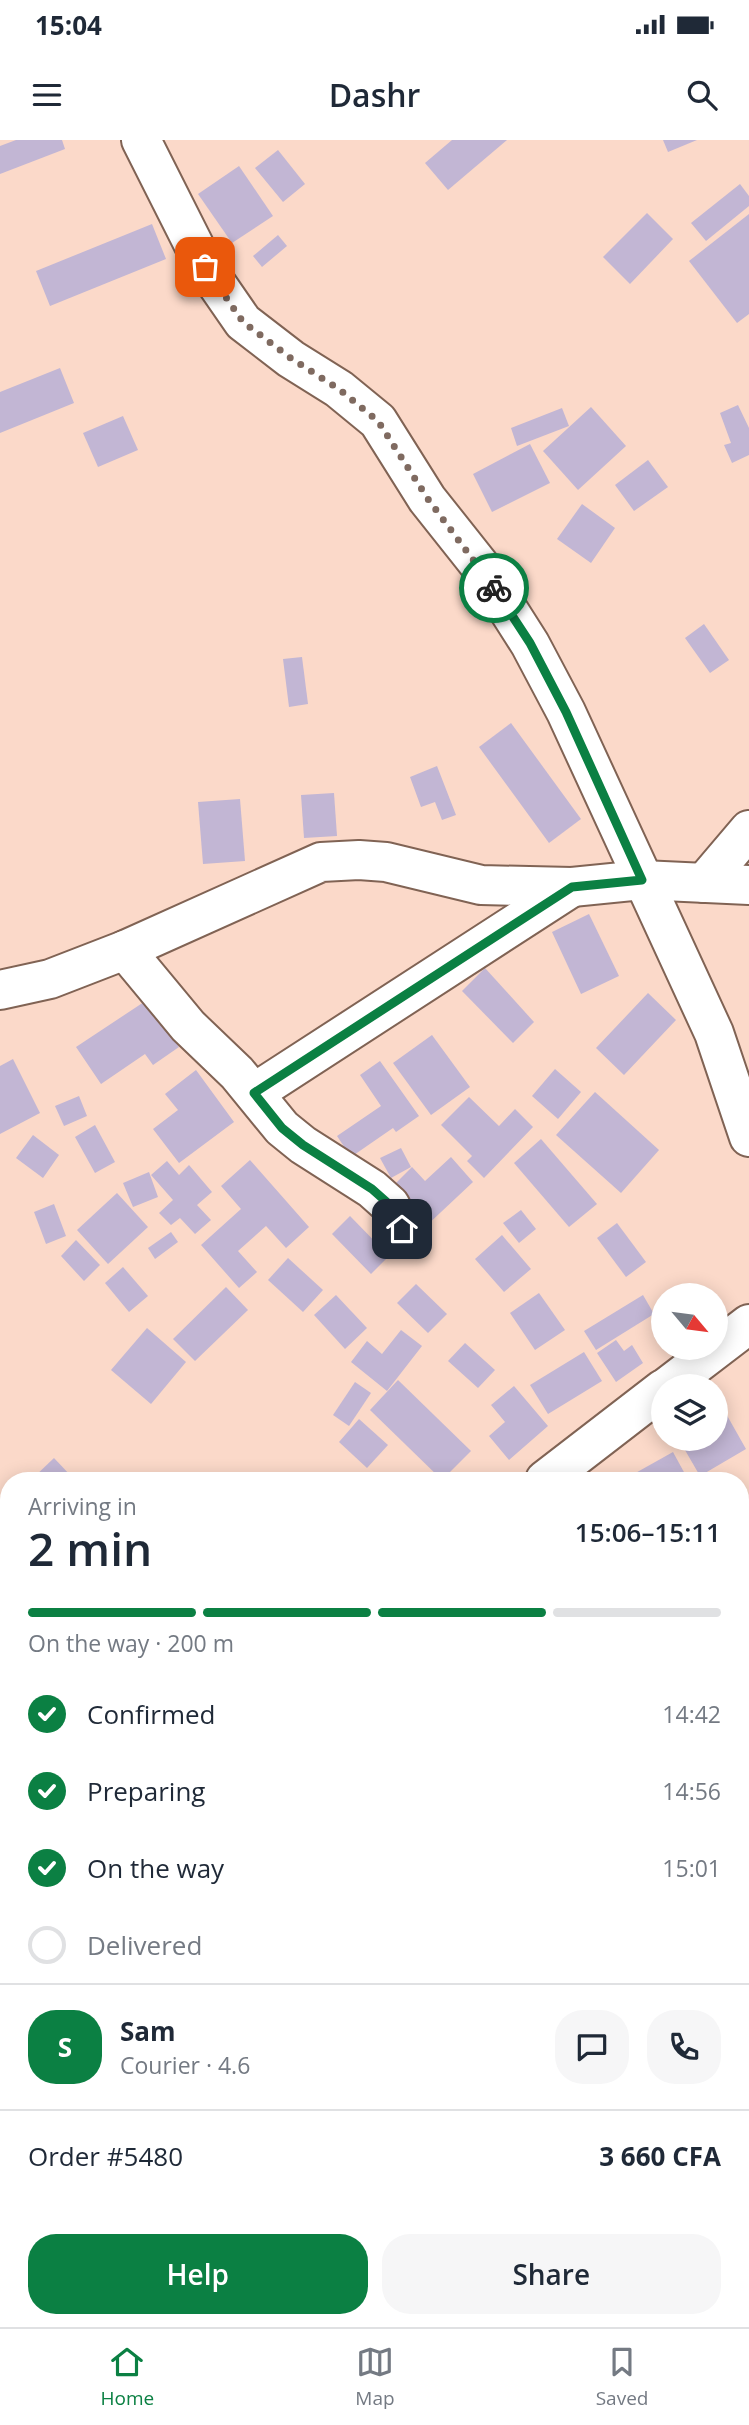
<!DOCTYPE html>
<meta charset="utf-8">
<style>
:root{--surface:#fff;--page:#f6f6f7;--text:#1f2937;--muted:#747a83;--line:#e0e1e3;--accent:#0b8043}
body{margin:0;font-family:"Open Sans",sans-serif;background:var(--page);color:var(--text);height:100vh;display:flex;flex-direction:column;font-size:26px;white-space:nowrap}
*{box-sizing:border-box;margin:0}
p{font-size:23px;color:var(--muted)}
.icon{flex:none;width:38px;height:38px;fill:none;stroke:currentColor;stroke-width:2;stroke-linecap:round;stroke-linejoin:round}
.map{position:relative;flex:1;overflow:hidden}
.sheet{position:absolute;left:0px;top:1332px;width:749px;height:856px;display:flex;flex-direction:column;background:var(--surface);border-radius:28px 28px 0 0;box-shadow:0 4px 18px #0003}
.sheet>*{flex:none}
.needle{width:46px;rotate:119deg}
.controls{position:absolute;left:651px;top:1143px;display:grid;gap:14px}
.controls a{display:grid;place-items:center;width:77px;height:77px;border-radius:50%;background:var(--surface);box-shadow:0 4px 18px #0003;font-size:35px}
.pin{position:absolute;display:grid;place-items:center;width:60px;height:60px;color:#fff;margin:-30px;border-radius:14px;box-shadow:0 4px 10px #0006}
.courier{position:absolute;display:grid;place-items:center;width:70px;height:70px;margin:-35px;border:5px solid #0b8043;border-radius:50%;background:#fff;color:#222;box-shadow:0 2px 9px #0007}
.summary em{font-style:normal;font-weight:600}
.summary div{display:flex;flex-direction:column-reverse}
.summary{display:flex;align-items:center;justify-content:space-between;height:119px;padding:0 28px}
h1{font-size:46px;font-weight:600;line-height:52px}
.bar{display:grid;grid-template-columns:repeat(4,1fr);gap:10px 7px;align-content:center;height:84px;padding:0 28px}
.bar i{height:9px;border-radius:5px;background:var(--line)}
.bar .current{background:var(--accent)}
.bar p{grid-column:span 4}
.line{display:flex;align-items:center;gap:18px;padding:0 28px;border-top:2px solid var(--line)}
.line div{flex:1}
.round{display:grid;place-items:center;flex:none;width:74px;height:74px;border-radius:28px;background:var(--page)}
ol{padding:0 28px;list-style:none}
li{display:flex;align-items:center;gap:21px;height:77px}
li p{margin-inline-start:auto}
li .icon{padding:7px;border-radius:50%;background:var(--accent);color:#fff;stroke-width:4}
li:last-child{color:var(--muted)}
li i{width:38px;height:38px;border:4px solid var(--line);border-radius:50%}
.cta{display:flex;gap:14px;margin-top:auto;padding:14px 28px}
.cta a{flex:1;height:80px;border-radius:28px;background:var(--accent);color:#fff;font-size:28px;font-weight:600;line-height:80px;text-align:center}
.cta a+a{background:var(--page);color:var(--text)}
.status{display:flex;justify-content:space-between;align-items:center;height:49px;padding:0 35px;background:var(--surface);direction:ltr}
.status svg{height:19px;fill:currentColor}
header{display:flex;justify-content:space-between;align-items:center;height:91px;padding:0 28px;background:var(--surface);font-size:32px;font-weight:600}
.tab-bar{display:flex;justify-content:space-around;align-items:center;height:98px;border-top:2px solid var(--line);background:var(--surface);font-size:19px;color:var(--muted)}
.tab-bar a{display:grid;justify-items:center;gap:4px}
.tab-bar .current{color:var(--accent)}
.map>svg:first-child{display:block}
</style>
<div class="status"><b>15:04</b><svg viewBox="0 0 49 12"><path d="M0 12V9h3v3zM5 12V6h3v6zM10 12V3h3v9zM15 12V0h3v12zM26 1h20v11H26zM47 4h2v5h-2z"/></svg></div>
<header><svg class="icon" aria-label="menu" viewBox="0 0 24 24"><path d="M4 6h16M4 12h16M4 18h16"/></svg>Dashr<svg class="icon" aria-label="search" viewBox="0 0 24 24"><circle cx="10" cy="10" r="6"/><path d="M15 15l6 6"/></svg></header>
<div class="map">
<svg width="749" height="2187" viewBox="0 0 749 2187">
<rect width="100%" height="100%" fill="#fbd9c9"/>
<g fill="#c2b6d4">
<path d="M16,0h46l3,9 -65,25v-28z"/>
<path d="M452,0h55l-59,50 -23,-27z"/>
<path d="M663,0h34l-29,12z"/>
<path d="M278,10l27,34 -22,18 -28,-34z"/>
<path d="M239,26l34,50 -41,27 -34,-49z"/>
<path d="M740,44l9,12v10l-43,35 -15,-18z"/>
<path d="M647,73l26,26 -43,45 -27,-27z"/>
<path d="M749,74v100l-12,9 -48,-62z"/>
<path d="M152,84l14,35 -116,47 -14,-35z"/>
<path d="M278,95l9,11 -25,21 -9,-11z"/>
<path d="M60,228l14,35 -74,30v-41z"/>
<path d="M738,265l11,23v27l-17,8 -8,-18 7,-2 -11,-30z"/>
<path d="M591,267l35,39 -48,44 -35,-39z"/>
<path d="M562,268l7,18 -52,20 -6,-18z"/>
<path d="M123,276l15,34 -40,17 -15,-34z"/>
<path d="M530,304l20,39 -58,29 -19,-38z"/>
<path d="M648,320l20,27 -34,24 -19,-26z"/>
<path d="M582,364l33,24 -24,35 -34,-24z"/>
<path d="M704,484l25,36 -19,13 -25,-35z"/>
<path d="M302,517l6,47 -19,3 -6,-48z"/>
<path d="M511,583l70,96 -32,24 -70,-96z"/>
<path d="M437,626l19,49 -14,5 -7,-18 -14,5 -11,-30z"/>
<path d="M334,653l3,43 -33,2 -3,-43z"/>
<path d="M240,659l5,62 -42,3 -5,-62z"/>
<path d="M589,774l30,62 -38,18 -29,-62z"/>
<path d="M485,828l49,54 -21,21 -51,-52z"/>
<path d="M648,853l28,27 -52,55 -28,-27z"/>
<path d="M147,860l32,47 -26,18 -8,-11 -44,30 -25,-37z"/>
<path d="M432,895l38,52 -39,28 -38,-52z"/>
<path d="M13,919l27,54 -40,21v-68z"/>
<path d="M380,921l39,55 -23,16 -3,-4 -42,29 -14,-21 44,-30 -21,-31z"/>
<path d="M555,929l26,23 -23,27 -26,-23z"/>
<path d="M196,930l38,52 -55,41 -26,-34 25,-19 -13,-16z"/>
<path d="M595,952l64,58 -38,43 -65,-58z"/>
<path d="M79,956l8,20 -23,10 -9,-20z"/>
<path d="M469,957l30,29 16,-17 18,18 -49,51 -17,-17 5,-5 -31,-31z"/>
<path d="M95,985l20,37 -20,11 -20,-36z"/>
<path d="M33,995l26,20 -16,23 -27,-20z"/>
<path d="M541,999l56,65 -28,23 -55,-64z"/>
<path d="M401,1008l10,19 -20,11 -11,-20z"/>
<path d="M451,1017l22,25 -49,46 -35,-38 23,-23 13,14z"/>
<path d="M250,1020l59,67 -23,21 -20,-22 -28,25 19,21 -18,16 -38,-43 40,-36 -20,-23z"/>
<path d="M167,1021l12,14 10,-10 23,27 -15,13 14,15 -16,14 -15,-16 -9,7 -12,-12 14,-13 -22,-25z"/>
<path d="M149,1032l9,25 -25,10 -10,-24z"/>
<path d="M117,1053l31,34 -40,37 -31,-34z"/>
<path d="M54,1064l12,32 -20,8 -12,-32z"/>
<path d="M521,1070l15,19 -17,14 -16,-20z"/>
<path d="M350,1076l39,40 -18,18 -39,-40z"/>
<path d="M617,1083l29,39 -20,15 -29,-39z"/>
<path d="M171,1092l7,10 -23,17 -7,-11z"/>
<path d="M502,1095l29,34 -27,23 -29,-33z"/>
<path d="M76,1100l24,25 -16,16 -23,-25z"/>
<path d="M288,1118l35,32 -20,22 -35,-32z"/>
<path d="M123,1127l25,29 -19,16 -24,-29z"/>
<path d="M416,1144l31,30 -19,19 -31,-30z"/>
<path d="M226,1147l22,23 -53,51 -22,-22z"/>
<path d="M539,1153l26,37 -30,20 -25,-37z"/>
<path d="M336,1155l31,33 -22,21 -31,-34z"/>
<path d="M643,1155l11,19 -58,36 -12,-19z"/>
<path d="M147,1188l39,34 -35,42 -40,-34z"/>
<path d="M401,1190l21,16 -35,45 -36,-29 16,-21 15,13z"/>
<path d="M616,1200l8,11 8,-6 11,18 -27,19 -19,-29z"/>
<path d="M465,1203l30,27 -17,18 -30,-27z"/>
<path d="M584,1212l18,29 -54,33 -18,-29z"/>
<path d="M398,1240l73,71 -29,29 -72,-70z"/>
<path d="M355,1242l16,11 -22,33 -16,-11z"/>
<path d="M514,1246l34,40 -39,34 -20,-24 16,-14 -14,-17z"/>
<path d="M716,1256l30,53 -46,27 -22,-38h38z"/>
<path d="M359,1279l29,26 -21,23 -28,-26z"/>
<path d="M673,1312l12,22 -11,6h-51z"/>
<path d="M54,1318l17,18 -5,4h-35z"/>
<path d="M747,1392l2,3v41l-3,3 -6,-6v-36z"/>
<path d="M0,1404l9,7 -9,14z"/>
<path d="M9,1445v26l-9,5v-25z"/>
<path d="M749,1446v50l-9,4v-51z"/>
<path d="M9,1482v38l-9,5v-39z"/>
<path d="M742,1622l7,8v46l-6,5 -3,-3v-54z"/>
<path d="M749,1687v26l-9,-11v-8z"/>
<path d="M742,1927l7,9v52l-9,7z"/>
<path d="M0,1977l9,11v46l-9,-10z"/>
<path d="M128,2179h55l-8,8h-38z"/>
<path d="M226,2179h30l10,8h-47z"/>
<path d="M505,2179h45l-9,8h-28z"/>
</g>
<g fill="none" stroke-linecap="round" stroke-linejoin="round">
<defs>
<g id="minor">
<path d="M141,0l64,127 38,55 48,37 48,30 39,32 49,78 54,68 49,77 36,68 148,321 35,104"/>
<path d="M704,743l45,-53"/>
<path d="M125,810l63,76 49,47 45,55 21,17 69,44 18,16 12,24"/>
<path d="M0,850l50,-11 75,-29 196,-88 38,-2 27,2 95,23 91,2 70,-7 107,5"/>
<path d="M254,953l318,-206"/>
<path d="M668,1246l81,-62"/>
<path d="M545,1340l118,-91"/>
<path d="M0,1763l9,-6"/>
<path d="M0,1833l9,11"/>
<path d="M740,2095l9,-9"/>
<path d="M0,2170l9,-10"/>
<path d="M301,2179l9,8"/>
<path d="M663,2187l7,-8"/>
</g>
</defs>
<use href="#minor" stroke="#806354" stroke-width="42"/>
<use href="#minor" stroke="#fff" stroke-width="38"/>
</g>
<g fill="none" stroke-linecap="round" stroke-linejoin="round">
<path stroke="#7f6a60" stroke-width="7" stroke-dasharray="0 12.6" d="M205,127l38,55 49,37 47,30 39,32 50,78 66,89"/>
<path stroke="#0b8043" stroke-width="9" d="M402,1089l-12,-24 -18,-16 -69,-44 -21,-17 -28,-35 318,-206 70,-7 -76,-168 -36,-69 -36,-55"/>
</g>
</svg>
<div class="controls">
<a><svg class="needle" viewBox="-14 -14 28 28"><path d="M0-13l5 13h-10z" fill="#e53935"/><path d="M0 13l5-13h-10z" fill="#747a83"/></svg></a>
<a><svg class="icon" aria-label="layers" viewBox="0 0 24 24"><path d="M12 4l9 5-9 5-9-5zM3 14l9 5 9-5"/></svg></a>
</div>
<div class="pin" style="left:205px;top:127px;background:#ea580c"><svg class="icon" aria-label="bag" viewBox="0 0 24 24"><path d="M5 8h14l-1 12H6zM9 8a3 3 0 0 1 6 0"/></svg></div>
<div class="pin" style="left:402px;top:1089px;background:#1f2937"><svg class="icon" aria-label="home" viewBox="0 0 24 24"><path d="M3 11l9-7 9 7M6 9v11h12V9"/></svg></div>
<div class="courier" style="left:494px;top:448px"><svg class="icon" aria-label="bike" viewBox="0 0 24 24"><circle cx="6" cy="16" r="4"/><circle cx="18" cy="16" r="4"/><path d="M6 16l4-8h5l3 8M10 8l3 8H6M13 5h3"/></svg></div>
<section class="sheet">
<div class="summary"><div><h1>2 min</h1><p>Arriving in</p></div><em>15:06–15:11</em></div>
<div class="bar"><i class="current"></i><i class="current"></i><i class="current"></i><i></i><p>On the way · 200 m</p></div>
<ol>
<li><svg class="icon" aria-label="check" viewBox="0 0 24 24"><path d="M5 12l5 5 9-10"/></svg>Confirmed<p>14:42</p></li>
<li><svg class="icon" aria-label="check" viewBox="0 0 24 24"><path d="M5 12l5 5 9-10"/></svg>Preparing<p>14:56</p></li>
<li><svg class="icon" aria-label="check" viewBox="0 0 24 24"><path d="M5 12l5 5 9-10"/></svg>On the way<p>15:01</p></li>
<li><i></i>Delivered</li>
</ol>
<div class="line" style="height:126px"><b class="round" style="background:var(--accent);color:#fff">S</b><div><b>Sam</b><p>Courier · 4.6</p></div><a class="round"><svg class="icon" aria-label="chat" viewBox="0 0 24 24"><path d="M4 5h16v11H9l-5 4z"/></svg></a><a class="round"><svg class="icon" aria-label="phone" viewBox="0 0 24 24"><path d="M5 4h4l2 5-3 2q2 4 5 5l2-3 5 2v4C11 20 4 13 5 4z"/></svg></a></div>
<div class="line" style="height:91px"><div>Order #5480</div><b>3 660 CFA</b></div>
<div class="cta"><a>Help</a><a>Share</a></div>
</section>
</div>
<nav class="tab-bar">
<a class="current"><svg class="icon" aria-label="home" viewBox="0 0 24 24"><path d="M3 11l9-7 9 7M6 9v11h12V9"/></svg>Home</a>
<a><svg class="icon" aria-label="map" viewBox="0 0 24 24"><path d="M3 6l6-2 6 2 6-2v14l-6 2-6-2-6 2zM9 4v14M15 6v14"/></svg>Map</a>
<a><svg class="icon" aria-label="saved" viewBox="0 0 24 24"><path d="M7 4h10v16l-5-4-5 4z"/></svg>Saved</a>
</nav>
